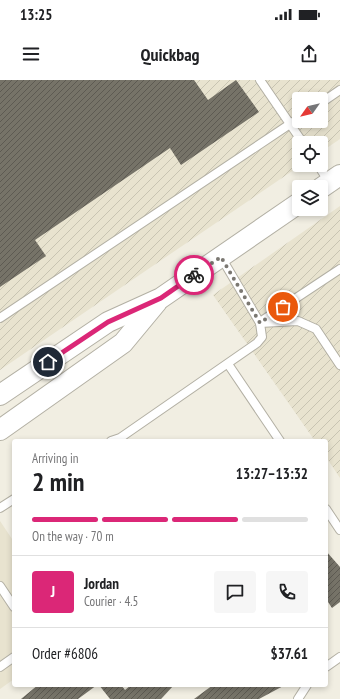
<!DOCTYPE html>
<meta charset="utf-8">
<style>
:root{--surface:#fff;--page:#f6f6f6;--text:#202124;--muted:#757577;--line:#e0e0e0;--accent:#db2777}
body{margin:0;font-family:"PT Sans Narrow",sans-serif;background:var(--page);color:var(--text);height:100vh;display:flex;flex-direction:column;font-size:15px;white-space:nowrap}
*{box-sizing:border-box;margin:0}
p{font-size:13px;color:var(--muted)}
.icon{flex:none;width:22px;height:22px;fill:none;stroke:currentColor;stroke-width:2;stroke-linecap:round;stroke-linejoin:round}
.map{position:relative;flex:1;overflow:hidden}
.drawer{position:absolute;left:12px;top:359px;width:316px;height:248px;display:flex;flex-direction:column;background:var(--surface);border-radius:4px;box-shadow:0 2px 6px #0003}
.drawer>*{flex:none}
.needle{width:26px;rotate:236deg}
.buttons{position:absolute;left:292px;top:12px;display:grid;gap:8px}
.buttons a{display:grid;place-items:center;width:36px;height:36px;border-radius:4px;background:var(--surface);box-shadow:0 2px 6px #0003;font-size:20px}
.pin{position:absolute;display:grid;place-items:center;width:34px;height:34px;color:#fff;margin:-17px;border:2px solid #fff;border-radius:50%;box-shadow:0 1px 4px #0007}
.courier{position:absolute;display:grid;place-items:center;width:40px;height:40px;margin:-20px;border:3px solid #db2777;border-radius:50%;background:#fff;color:#222;box-shadow:0 1px 5px #0007}
.summary em{font-style:normal;font-weight:600}
.summary div{display:flex;flex-direction:column-reverse}
.summary{display:flex;align-items:center;justify-content:space-between;height:68px;padding:0 20px}
h1{font-size:26px;font-weight:600;line-height:30px}
.bar{display:grid;grid-template-columns:repeat(4,1fr);gap:6px 4px;align-content:center;height:48px;padding:0 20px}
.bar i{height:5px;border-radius:3px;background:var(--line)}
.bar .on{background:var(--accent)}
.bar p{grid-column:span 4}
.line{display:flex;align-items:center;gap:10px;padding:0 20px;border-top:1px solid var(--line)}
.line div{flex:1}
.round{display:grid;place-items:center;flex:none;width:42px;height:42px;border-radius:4px;background:var(--page)}
.status{display:flex;justify-content:space-between;align-items:center;height:28px;padding:0 20px;background:var(--surface);direction:ltr}
.status svg{height:11px;fill:currentColor}
header{display:flex;justify-content:space-between;align-items:center;height:52px;padding:0 20px;background:var(--surface);font-size:18px;font-weight:600}
.map>svg:first-child{display:block}
</style>
<div class="status"><b>13:25</b><svg viewBox="0 0 49 12"><path d="M0 12V9h3v3zM5 12V6h3v6zM10 12V3h3v9zM15 12V0h3v12zM26 1h20v11H26zM47 4h2v5h-2z"/></svg></div>
<header><svg class="icon" aria-label="menu" viewBox="0 0 24 24"><path d="M4 6h16M4 12h16M4 18h16"/></svg>Quickbag<svg class="icon" aria-label="share" viewBox="0 0 24 24"><path d="M12 15V3M7 8l5-5 5 5M5 13v7h14v-7"/></svg></header>
<div class="map">
<svg width="340" height="619" viewBox="0 0 340 619">
<defs>
<pattern id="industrial-furrows" width="10" height="10" patternUnits="userSpaceOnUse"><rect width="10" height="10" fill="#e8e3cf"/><path d="M-1 1l2-2M0 10L10 0M9 11l2-2" fill="none" stroke="#c8c4b2"/></pattern>
<pattern id="building-hatch" width="6" height="6" patternUnits="userSpaceOnUse"><rect width="6" height="6" fill="#767368"/><path d="M-1 1l2-2M0 6l6-6M5 7l2-2" fill="none" stroke="#5d5a52"/></pattern>
</defs>
<rect width="100%" height="100%" fill="#f1eee2"/>
<path fill="#e8e3cf" d="M0,441l14,21v137l-14,10z"/>
<g fill="url(#industrial-furrows)" fill-rule="evenodd">
<path d="M0,0h340v59l-19,13v-9h-22v22h2l-301,205zM299,19h22v22h-22z"/>
<path d="M340,126v272l-14,-21v-16h-11l-102,-146z"/>
</g>
<g fill="url(#building-hatch)">
<path d="M0,0h194l14,20 28,-20 23,32 -78,53 -11,-17 -135,92 11,16 -46,31z"/>
<path d="M326,471l14,16v35l-8,6 -6,-9z"/>
<path d="M38,605h59l-19,14h-57z"/>
<path d="M99,605h22l4,5 6,-5h43l-13,14h-51z"/>
<path d="M213,605h72l-26,14h-65z"/>
</g>
<g fill="none" stroke-linecap="round" stroke-linejoin="round">
<defs>
<g id="service">
<path d="M260,0l43,63"/>
<path d="M321,23l19,-13"/>
<path d="M318,85l11,17"/>
<path d="M0,238l299,-200"/>
<path d="M260,242l80,-53"/>
<path d="M260,243l38,-2 18,8 24,36"/>
<path d="M228,284l52,77"/>
<path d="M111,361l9,-3 137,-95 5,-6 -2,-14 -39,-66"/>
<path d="M0,428l14,-9"/>
<path d="M326,429l14,21"/>
<path d="M0,506l14,21"/>
<path d="M0,587l14,-10"/>
<path d="M326,587l14,-10"/>
<path d="M298,619l9,-14"/>
</g>
<g id="tertiary">
<path d="M321,108l19,-13"/>
<path d="M0,315l108,-73 53,-24 138,-95"/>
<path d="M0,350l123,-87 34,-41"/>
</g>
</defs>
<use href="#service" stroke="#b3b0a4" stroke-width="10"/>
<use href="#tertiary" stroke="#b3b0a4" stroke-width="22"/>
<use href="#service" stroke="#fff" stroke-width="8"/>
<use href="#tertiary" stroke="#fff" stroke-width="20"/>
</g>
<g fill="none" stroke-linecap="round" stroke-linejoin="round">
<path stroke="#7b7872" stroke-width="4" stroke-dasharray="0 7.2" d="M194,195l27,-18 39,66 23,-16"/>
<path stroke="#db2777" stroke-width="5" d="M48,282l60,-40 53,-24 33,-23"/>
</g>
</svg>
<div class="buttons">
<a><svg class="needle" viewBox="-14 -14 28 28"><path d="M0-13l5 13h-10z" fill="#e53935"/><path d="M0 13l5-13h-10z" fill="#757577"/></svg></a>
<a><svg class="icon" aria-label="locate" viewBox="0 0 24 24"><circle cx="12" cy="12" r="6"/><path d="M12 2v4M12 18v4M2 12h4M18 12h4"/></svg></a>
<a><svg class="icon" aria-label="layers" viewBox="0 0 24 24"><path d="M12 4l9 5-9 5-9-5zM3 14l9 5 9-5"/></svg></a>
</div>
<div class="pin" style="left:283px;top:227px;background:#ea580c"><svg class="icon" aria-label="bag" viewBox="0 0 24 24"><path d="M5 8h14l-1 12H6zM9 8a3 3 0 0 1 6 0"/></svg></div>
<div class="pin" style="left:48px;top:282px;background:#1f2937"><svg class="icon" aria-label="home" viewBox="0 0 24 24"><path d="M3 11l9-7 9 7M6 9v11h12V9"/></svg></div>
<div class="courier" style="left:194px;top:195px"><svg class="icon" aria-label="bike" viewBox="0 0 24 24"><circle cx="6" cy="16" r="4"/><circle cx="18" cy="16" r="4"/><path d="M6 16l4-8h5l3 8M10 8l3 8H6M13 5h3"/></svg></div>
<section class="drawer">
<div class="summary"><div><h1>2 min</h1><p>Arriving in</p></div><em>13:27–13:32</em></div>
<div class="bar"><i class="on"></i><i class="on"></i><i class="on"></i><i></i><p>On the way · 70 m</p></div>
<div class="line" style="height:72px"><b class="round" style="background:var(--accent);color:#fff">J</b><div><b>Jordan</b><p>Courier · 4.5</p></div><a class="round"><svg class="icon" aria-label="chat" viewBox="0 0 24 24"><path d="M4 5h16v11H9l-5 4z"/></svg></a><a class="round"><svg class="icon" aria-label="phone" viewBox="0 0 24 24"><path d="M5 4h4l2 5-3 2q2 4 5 5l2-3 5 2v4C11 20 4 13 5 4z"/></svg></a></div>
<div class="line" style="height:52px"><div>Order #6806</div><b>$37.61</b></div>
</section>
</div>
